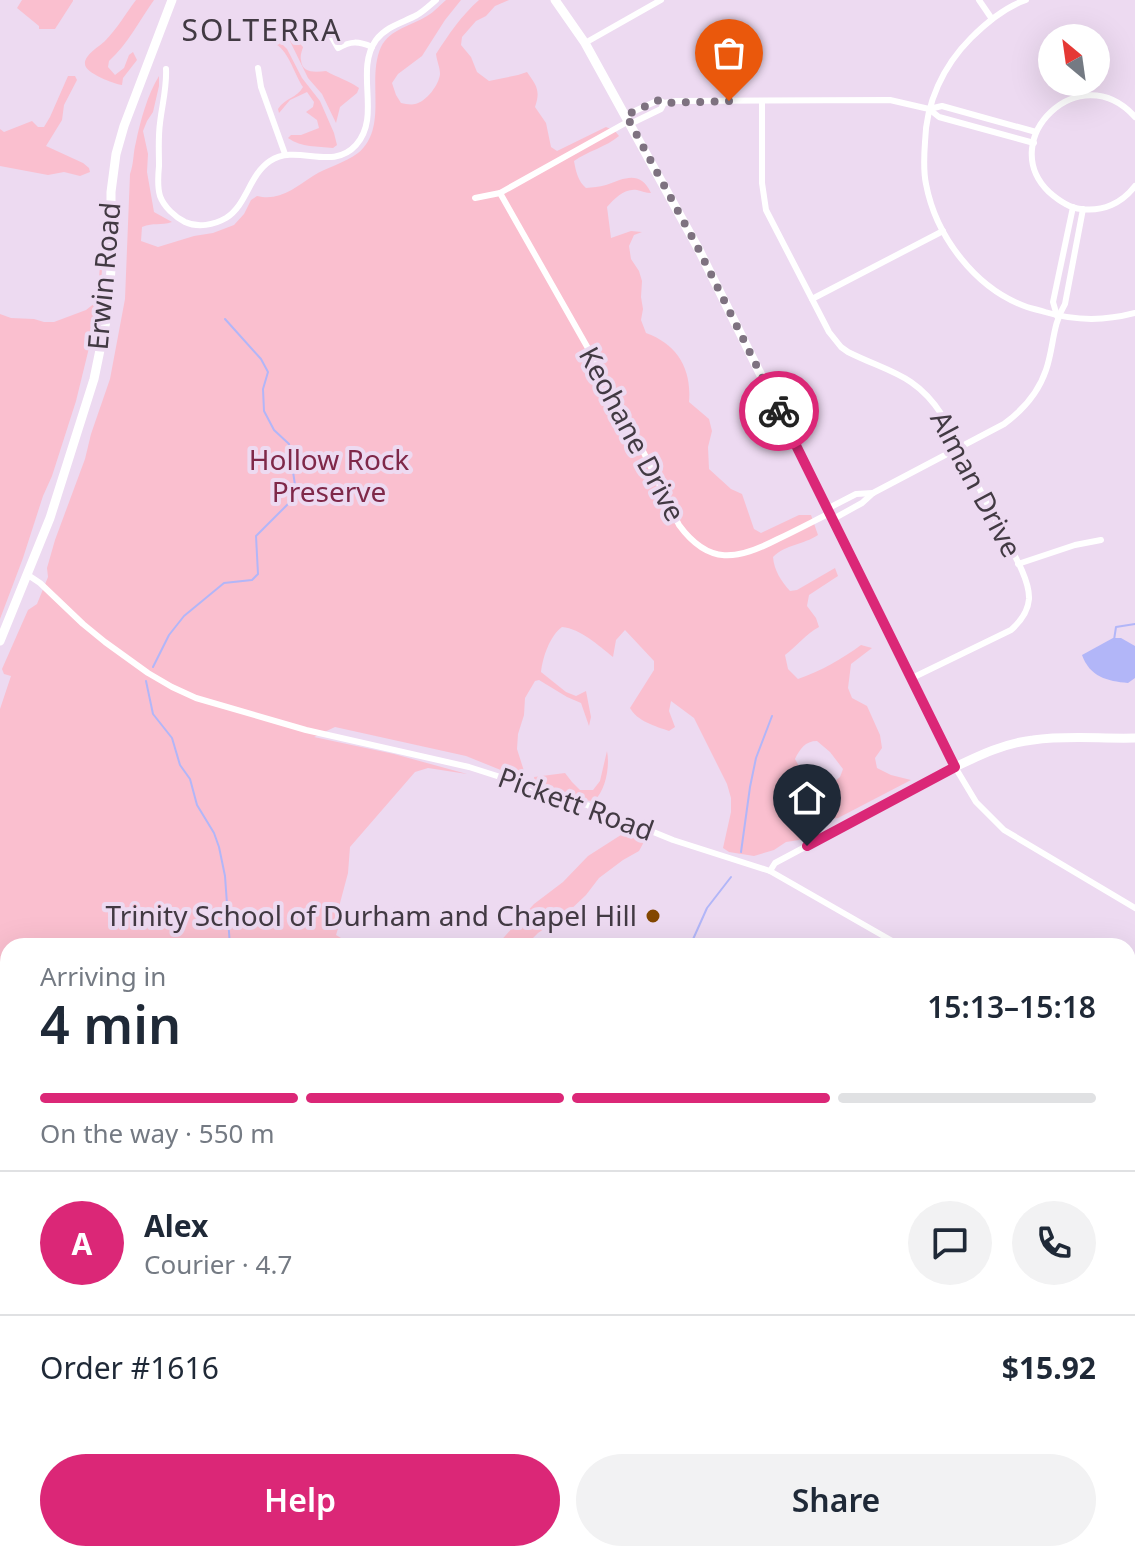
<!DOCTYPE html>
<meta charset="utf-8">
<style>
:root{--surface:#fff;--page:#f2f2f3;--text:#1f2937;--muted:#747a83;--line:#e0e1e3;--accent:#db2777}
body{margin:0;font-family:"Noto Sans",sans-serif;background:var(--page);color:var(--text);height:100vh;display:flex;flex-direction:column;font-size:30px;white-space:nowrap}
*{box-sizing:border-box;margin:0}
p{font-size:26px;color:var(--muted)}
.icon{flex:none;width:44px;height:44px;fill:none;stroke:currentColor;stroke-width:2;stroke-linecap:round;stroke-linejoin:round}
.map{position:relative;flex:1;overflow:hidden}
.drawer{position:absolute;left:0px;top:938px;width:1136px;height:624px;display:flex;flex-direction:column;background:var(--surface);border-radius:24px 24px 0 0;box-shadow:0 8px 32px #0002}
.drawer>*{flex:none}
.needle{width:52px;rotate:331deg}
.buttons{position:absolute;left:1038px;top:24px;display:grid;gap:16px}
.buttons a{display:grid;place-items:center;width:72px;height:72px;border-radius:50%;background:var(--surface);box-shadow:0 8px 32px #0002;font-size:40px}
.pin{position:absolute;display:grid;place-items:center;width:68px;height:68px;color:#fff;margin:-82px -34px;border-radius:50% 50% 50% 0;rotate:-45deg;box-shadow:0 0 8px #0007}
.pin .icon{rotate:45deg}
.courier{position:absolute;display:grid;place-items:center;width:80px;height:80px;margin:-40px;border:6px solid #db2777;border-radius:50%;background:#fff;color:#222;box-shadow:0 2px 10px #0007}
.summary em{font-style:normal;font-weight:600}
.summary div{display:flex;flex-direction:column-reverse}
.summary{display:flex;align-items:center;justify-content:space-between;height:136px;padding:0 40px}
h1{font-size:52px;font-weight:600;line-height:60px}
.bar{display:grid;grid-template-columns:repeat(4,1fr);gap:12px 8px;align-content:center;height:96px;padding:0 40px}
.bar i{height:10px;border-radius:6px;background:var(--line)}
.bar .on{background:var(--accent)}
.bar p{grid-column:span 4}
.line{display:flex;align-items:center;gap:20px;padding:0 40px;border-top:2px solid var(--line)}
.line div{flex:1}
.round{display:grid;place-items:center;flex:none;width:84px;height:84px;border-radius:42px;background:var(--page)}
.button{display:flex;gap:16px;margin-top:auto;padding:16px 40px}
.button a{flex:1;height:92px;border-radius:48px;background:var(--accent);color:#fff;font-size:32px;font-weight:600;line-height:92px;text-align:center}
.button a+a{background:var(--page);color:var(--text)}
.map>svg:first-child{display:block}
</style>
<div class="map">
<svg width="1135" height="1562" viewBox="0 0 1135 1562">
<rect width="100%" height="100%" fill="#eddaf1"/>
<g fill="#fabfcf">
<path d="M22,0h51v1l-18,28h-16v-3l-22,-18z"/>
<path d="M136,0h18c-15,21 -26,44 -45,61l-1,6 7,8 9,-7 5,-13 4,-3 4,8 -14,18 -1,7c-8,-1 -37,-12 -37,-21 -1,-9 15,-18 20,-23 12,-12 21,-28 31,-41z"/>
<path d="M446,0h15l-16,20 -23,36 -24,18 -6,9 4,12 5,8c4,1 11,2 14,1 11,-2 24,-19 25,-30 0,-7 -3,-12 -4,-20 13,-20 25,-38 43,-54h30l-14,6 -9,10 -10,5 -14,16 -1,8 10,12 6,15 12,9 29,-6 9,-3c9,13 14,18 8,35l11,16 5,24 6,4 49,-24 9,4 4,5c-13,11 -31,15 -45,25 2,11 4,20 12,27 7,-1 13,-1 20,-3 19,-7 34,-15 45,8 -5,0 -9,-2 -14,-3 -12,-2 -22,8 -30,17l4,31 20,-7 11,1 -8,3 -5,11 2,13 8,12 3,10 -1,16 2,12 -2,11 5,13c31,11 46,36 43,69l20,17 3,12 -4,16 1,22 22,20 11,5 12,35 7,4 38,-18h12l7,20c-15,10 -32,9 -45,22 1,13 8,24 17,34l7,-1 38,-22 3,8 -29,19 -2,11 9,12 3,9c-13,7 -22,19 -34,28l3,14 10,10c23,-8 44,-20 63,-34l11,3 -21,16 -3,24 4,10 15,8 13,29 2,13 -7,10 2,10 14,7 20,5 -73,38 -7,1 -5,-9 1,-22 13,-11 3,-8 -13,-17 -13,-11c-12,0 -17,8 -22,18l16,29 12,40 -24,12 -13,2 -12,8 -20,6 -25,-4 -6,-4 8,-36v-14l-4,-14 -33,-66 -23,-17 -2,10 6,16 -6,4c-14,-5 -32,-10 -39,-23l24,-38v-9l-29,-31 -9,10 -3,17c-15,-12 -32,-28 -51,-30 -12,9 -19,29 -21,45l25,20 10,4 10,-5 5,26 -2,9 -8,-23 -14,-6 -28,-17 -4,1 -10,17 -1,17 -6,19 -1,15 7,22 -11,4 -47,-19 -131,-29 -21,10 80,17 73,20 -39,-6 -13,4 -65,75 -2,26 -8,30v19l-4,13 10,6 5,5h-343v608h1091l-1,8h-1098v-853l11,-33 -7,-2 -2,-5 26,-59 9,-6 11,-27 -1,-9 8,-28 30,-81 6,-25 19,-55 15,-80 5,-125c4,-11 3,-21 6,-32 4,-20 12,-49 23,-66v10l-6,26 -6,9 -4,10 5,23 -1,18 7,40 18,10c-12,4 -18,0 -30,5l-1,14 17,6 36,-11 19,-3 21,-8 10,-11 7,-14 6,-4c22,6 39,-9 56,-20 14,-9 32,-13 45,-23 31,-26 8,-73 23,-106 9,-18 30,-21 46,-31 7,-4 12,-10 19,-16z"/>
<path d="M286,33h4l13,14c-1,4 -3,8 -2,13 1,14 15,12 25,11 12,7 22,9 33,17l-2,5 -17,14 -4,16 -14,-29 -14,-16z"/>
<path d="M278,40l9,9 15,29 18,23 14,32 3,12 -4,3c-16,-2 -31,0 -45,-10l3,-3h10l18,-7 -2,-8 -11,-8 7,-5 1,-5 -7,-10 -17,8 -11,13 -1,-4c7,-11 19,-11 25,-22 -9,-13 -15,-39 -30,-44z"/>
<path d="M68,76h7l2,4 -13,25 -2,15 -16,26 37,17 6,5 1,4 -10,4 -16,-4 -16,3 -48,-9v-37l4,3 28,-11 6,6h6l6,-10z"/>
<path d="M100,265l2,5 -3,37 -23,94 -24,75 -9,20 -20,62 -23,61v-305l11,4 23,1 10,3h10l32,-12 9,-7 3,-12z"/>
<path d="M607,751c3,15 -1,39 -13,50l-13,-1 -46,-16 -1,-7 31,-4 7,9 8,8h13l7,-9z"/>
<path d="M624,833l14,1 7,6 -6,11 -16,9 -24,18 -13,17 -20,19 -28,19 -13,13h-29l38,-42 29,-22 25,-26z"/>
</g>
<g fill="#b2b6f8">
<path d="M1113,638h8l14,8v32l-7,5c-21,-2 -38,-6 -46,-28z"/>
<path d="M261,1554h29l11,3 25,-2 31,3 62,1 6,3h-147z"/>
</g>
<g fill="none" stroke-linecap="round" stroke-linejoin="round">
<g stroke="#b2b6f8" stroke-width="2">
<path d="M1114,640l2,-13 19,-3"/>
<path d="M153,667l16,-32 15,-19 40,-33 28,-3 6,-6 -2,-38 39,-39 1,-5 -7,-48 -15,-14 -10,-19 -1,-22 5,-17 -7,-13 -36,-40"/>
<path d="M146,681l7,33 19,24 8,27 10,14 7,26 17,28 5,14 6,29 5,70"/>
<path d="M741,852l9,-65 6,-29 16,-42"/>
<path d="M690,946l17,-38 24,-31"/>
<path d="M109,1562l7,-8"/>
</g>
<g stroke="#fff" stroke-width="6">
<path d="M979,0l13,19"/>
<path d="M1026,0c-21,7 -40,23 -55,38 -28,28 -45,65 -46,104 -1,14 -2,28 1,42 10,53 50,105 101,123 6,2 12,3 18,5 30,9 60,9 90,1"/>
<path d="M326,27l12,21c13,-7 20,-7 34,-1"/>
<path d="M585,43l76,-43"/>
<path d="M258,68l3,19 24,67"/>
<path d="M166,69c1,18 -4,36 -6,54 -2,14 -1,29 -1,43 -1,10 -2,20 1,30 4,11 15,21 25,26 13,6 29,3 41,-4 21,-13 23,-43 44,-57 27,-18 62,11 86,-16 26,-29 -2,-74 20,-105 11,-14 26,-17 41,-25 7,-4 13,-10 19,-15"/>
<path d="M762,101v82l4,27 63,122 12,15 7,5c40,20 68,22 94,63 19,37 37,73 56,110 10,20 32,52 31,74 -1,13 -9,23 -18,31l-99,48"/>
<path d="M929,109l13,-3 94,26"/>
<path d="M626,115l33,-15 5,3 12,-2 214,-1 39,9 10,8 95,26"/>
<path d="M1135,117c-55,-62 -140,23 -86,75 9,8 20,16 32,17 22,3 41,-6 54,-23"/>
<path d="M630,124l31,-15 3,-6"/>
<path d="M500,193l123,217 56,115c30,41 58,35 99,14 17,-8 34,-17 52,-26"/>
<path d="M475,198l25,-5 129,-72"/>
<path d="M812,299l131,-68"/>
<path d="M1057,316l-4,-14 20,-95"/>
<path d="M827,509l29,-15 17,-1"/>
<path d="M833,519l29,-16 11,-10 131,-69c19,-14 34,-30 42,-54 8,-23 6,-45 19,-66l18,-95"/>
<path d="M1018,564l57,-19 26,-5"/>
<path d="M28,575l12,8 43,41 22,18 43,31 24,14 24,11 110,32 163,37 118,38 86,35 97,31 131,75"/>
<path d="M770,871l5,-8 180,-96 21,35 28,28 131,78"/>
<path d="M1128,1078l7,4"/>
<path d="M1128,1251l7,6"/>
<path d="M1128,1395h7"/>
</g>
<g stroke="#fff" stroke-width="9">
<path d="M555,0l30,43 114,207 256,517c25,-12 50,-24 78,-27 34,-5 68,-1 102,-2"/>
<path d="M0,641l50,-123 44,-139 14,-68 3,-42v-77l5,-38 8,-28 48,-126"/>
</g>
</g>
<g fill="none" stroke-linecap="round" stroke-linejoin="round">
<path stroke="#7e7280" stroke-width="8" stroke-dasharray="0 14.4" d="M729,101l-65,2 -5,-3 -33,15 73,135 80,161"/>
<path stroke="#db2777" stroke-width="10" d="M779,411l176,356 -148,79"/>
</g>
<circle fill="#834701" stroke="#eddaf1" stroke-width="3" cx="653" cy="916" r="8"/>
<g text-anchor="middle" stroke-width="8" stroke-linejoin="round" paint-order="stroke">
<g font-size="28" fill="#423a43" stroke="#eddaf1">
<text transform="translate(104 276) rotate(-85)" y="10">Erwin Road</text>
<text transform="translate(632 434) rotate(62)" y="10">Keohane Drive</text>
<text transform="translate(976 484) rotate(62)" y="10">Alman Drive</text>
<text transform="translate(576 804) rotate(20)" y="10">Pickett Road</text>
</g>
<g font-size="28" fill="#7f2849" stroke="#eddaf1">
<text x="329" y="470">Hollow Rock<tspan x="329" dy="32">Preserve</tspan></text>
</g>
<g font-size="28" fill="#423a43" stroke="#eddaf1" text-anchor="end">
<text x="637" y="926">Trinity School of Durham and Chapel Hill</text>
</g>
<g font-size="30" letter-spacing="2" fill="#423a43" stroke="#eddaf1">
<text x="262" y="41">SOLTERRA</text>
</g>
</g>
</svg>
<div class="buttons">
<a><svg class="needle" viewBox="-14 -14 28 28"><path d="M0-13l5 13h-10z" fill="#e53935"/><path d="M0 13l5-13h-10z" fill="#747a83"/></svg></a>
</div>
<div class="pin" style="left:729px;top:101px;background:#ea580c"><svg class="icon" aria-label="bag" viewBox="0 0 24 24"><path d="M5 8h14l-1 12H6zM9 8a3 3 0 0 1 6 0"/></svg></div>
<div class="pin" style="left:807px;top:846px;background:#1f2937"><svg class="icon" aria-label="home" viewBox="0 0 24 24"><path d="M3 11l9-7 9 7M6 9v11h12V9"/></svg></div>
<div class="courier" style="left:779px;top:411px"><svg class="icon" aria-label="bike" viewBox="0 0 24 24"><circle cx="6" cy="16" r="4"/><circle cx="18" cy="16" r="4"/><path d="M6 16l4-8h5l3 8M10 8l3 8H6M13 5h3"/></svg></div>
<section class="drawer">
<div class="summary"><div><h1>4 min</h1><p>Arriving in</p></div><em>15:13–15:18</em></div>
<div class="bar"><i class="on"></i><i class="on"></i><i class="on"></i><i></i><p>On the way · 550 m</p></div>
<div class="line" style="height:144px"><b class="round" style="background:var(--accent);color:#fff">A</b><div><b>Alex</b><p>Courier · 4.7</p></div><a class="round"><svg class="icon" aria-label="chat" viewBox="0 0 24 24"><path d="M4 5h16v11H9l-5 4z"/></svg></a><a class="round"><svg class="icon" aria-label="phone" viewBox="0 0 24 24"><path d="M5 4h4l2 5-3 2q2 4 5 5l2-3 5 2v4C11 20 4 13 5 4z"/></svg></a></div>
<div class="line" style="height:104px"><div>Order #1616</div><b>$15.92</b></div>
<div class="button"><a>Help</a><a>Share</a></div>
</section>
</div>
